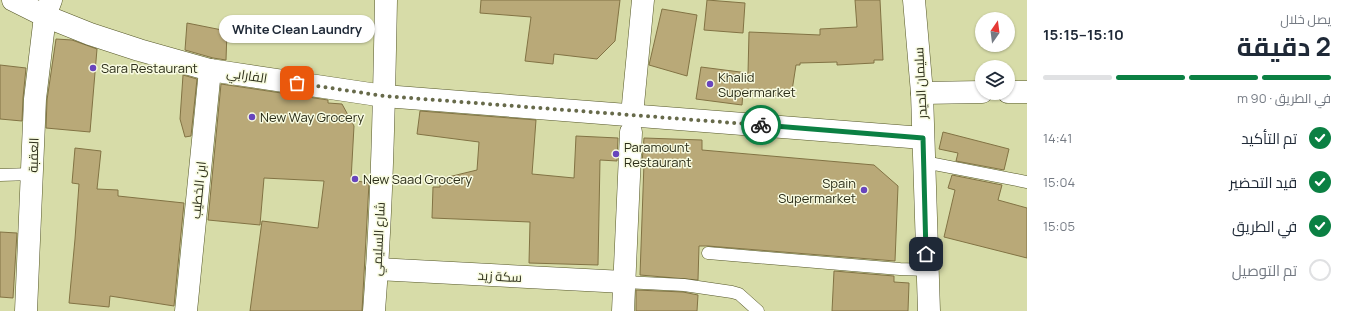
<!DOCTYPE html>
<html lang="ar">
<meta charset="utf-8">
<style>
:root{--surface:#fff;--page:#f6f6f7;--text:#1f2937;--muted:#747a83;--line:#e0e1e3;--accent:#0b8043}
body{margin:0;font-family:Manrope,Cairo,sans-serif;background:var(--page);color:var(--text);direction:rtl;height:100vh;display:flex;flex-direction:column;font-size:15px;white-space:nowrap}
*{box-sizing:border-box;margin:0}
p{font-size:13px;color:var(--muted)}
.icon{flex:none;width:22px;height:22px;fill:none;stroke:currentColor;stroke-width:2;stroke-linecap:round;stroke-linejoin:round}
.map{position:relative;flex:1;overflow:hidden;direction:ltr}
.details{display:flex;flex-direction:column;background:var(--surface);width:320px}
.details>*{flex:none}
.needle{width:26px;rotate:14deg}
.buttons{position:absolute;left:975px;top:12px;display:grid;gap:8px}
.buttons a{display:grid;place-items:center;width:40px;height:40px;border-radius:50%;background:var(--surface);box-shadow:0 1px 3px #0004;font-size:20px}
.pin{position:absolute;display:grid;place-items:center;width:34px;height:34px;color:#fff;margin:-17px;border-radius:8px;box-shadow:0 2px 6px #0006}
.courier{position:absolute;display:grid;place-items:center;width:40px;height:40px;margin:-20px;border:3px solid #0b8043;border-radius:50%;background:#fff;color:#222;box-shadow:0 1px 5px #0007}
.bubble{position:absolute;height:28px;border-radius:14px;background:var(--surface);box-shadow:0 1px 3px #0004;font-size:13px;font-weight:700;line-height:28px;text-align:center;direction:rtl}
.head em{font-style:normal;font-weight:700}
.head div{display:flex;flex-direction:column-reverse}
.head{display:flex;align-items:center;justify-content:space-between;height:68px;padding:0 16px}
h1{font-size:26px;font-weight:700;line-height:30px}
.bar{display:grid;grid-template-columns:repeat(4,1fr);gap:6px 4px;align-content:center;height:48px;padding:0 16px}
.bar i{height:5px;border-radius:3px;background:var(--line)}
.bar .selected{background:var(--accent)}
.bar p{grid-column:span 4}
ol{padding:0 16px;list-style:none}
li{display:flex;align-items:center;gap:12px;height:44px}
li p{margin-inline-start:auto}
li .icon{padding:4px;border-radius:50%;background:var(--accent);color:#fff;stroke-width:4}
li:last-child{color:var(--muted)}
li i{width:22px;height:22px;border:2px solid var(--line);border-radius:50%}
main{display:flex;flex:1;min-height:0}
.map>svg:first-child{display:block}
</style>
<main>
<section class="details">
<div class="head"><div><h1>2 دقيقة</h1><p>يصل خلال</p></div><em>15:10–15:15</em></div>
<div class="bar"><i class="selected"></i><i class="selected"></i><i class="selected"></i><i></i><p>في الطريق · 90 m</p></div>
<ol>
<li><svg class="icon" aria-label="check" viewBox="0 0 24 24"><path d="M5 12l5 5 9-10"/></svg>تم التأكيد<p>14:41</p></li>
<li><svg class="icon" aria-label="check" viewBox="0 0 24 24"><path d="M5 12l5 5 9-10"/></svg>قيد التحضير<p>15:04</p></li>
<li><svg class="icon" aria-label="check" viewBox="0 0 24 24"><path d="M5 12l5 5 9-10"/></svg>في الطريق<p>15:05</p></li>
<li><i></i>تم التوصيل</li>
</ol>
</section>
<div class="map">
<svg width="1027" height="311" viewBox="0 0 1027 311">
<rect width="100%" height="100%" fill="#d7dca8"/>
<g fill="#b9a978" stroke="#827344">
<path d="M481,0h139l-5,41 -18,18 -43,-5 -1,10 -28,-3 6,-44 -51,-4z"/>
<path d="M707,0l38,3 -2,30 -39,-3z"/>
<path d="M855,0h25l3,60h-9v3l-37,2v-3l-37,1v2h-4l-5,32 -48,-5 -1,13 -46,-6 5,-32 47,6 1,-41 71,3v-6l37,-2z"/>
<path d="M662,9l35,6 -10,61 -38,-11z"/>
<path d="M187,23l40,8 -1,29 -13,-2 -28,-8z"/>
<path d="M56,39l16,1 25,9 -7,83 -44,-4 1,-28z"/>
<path d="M0,65l26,3 -3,30 -1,23 -22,-2z"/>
<path d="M183,75l14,4 -6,57 -6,1 -5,-18z"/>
<path d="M221,84l107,16v3l14,1 12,22 -3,54 18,3 -7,128h-112l12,-90 56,7 6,-47 -60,-3 -4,47 -52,-5z"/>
<path d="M420,111l116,9 -4,54 42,4 2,-42 42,2 -1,23 -17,-1 -2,105 -69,-2 1,-41 -98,-4 1,-31h7v-8l37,-9 2,-28 -62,-8z"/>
<path d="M943,132l66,17 -5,21 -48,-9 2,-8 -19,-4z"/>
<path d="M644,138l58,2v10l172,15 24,21 -3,75 -187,-15h-9l-1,34 -58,-5 4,-112h-2z"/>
<path d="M75,148l26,3 -4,38 21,1v6l66,7 -10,103 -64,-10 -1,11 -40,-4 6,-64 4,-55 -7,-1z"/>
<path d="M952,175l50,10 -4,15 29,8v50l-83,-21 11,-47 -7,-2z"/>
<path d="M0,232l17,1 -4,65 -13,-1z"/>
<path d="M834,271l60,5v6l15,1 -1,28h-76z"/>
<path d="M636,290l47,2 15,3 -1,16h-61z"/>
</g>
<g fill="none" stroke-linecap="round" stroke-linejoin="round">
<defs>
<g id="lane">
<path d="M924,162l103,20"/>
<path d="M0,175l32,-1"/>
<path d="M708,253l192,16 27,1"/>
<path d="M624,282l60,3 48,7 7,2 19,17"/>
</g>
<g id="street">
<path d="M13,0l32,16 45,18 49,16 71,20 174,26 539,42"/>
<path d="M914,0l8,93 7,218"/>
<path d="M1008,92h19"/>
<path d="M922,93l60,-1"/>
<path d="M632,115l11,-115"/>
<path d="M377,269l247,13"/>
<path d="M26,311l9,-212 10,-83 6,-16"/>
<path d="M186,311l24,-241"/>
<path d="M374,311c8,-103 10,-207 12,-311"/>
<path d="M623,311l8,-179"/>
</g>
</defs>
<use href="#lane" stroke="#555728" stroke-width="13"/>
<use href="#street" stroke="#555728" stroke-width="23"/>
<use href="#lane" stroke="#fff" stroke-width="12"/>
<use href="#street" stroke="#fff" stroke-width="22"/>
</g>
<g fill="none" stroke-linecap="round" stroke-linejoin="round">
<path stroke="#676a4a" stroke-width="4" stroke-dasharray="0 7.2" d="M297,83l87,13 377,29"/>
<path stroke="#0b8043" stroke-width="5" d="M761,125l162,13 3,116"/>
</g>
<g fill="#6845bd" stroke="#f8fbe1" stroke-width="1.5">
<circle cx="93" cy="68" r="4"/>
<circle cx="710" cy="84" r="4"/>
<circle cx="252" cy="117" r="4"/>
<circle cx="616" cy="154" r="4"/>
<circle cx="355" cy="179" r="4"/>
<circle cx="864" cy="190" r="4"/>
</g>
<g text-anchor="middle" stroke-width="3" stroke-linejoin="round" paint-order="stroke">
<g font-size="13" fill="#2b2d18" stroke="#f8fbe1" text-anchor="start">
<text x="101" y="73">Sara Restaurant</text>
<text x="718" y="82">Khalid<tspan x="718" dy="15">Supermarket</tspan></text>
<text x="260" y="122">New Way Grocery</text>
<text x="624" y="152">Paramount<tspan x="624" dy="15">Restaurant</tspan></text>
<text x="363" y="184">New Saad Grocery</text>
<text x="856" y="188" text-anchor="end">Spain<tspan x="856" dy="15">Supermarket</tspan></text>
</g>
<g font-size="13" fill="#2b2d18" stroke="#f8fbe1">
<text transform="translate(247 75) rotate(9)" y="5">الفارابي</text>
<text transform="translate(920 83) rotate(-93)" y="5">سليمان الحيدر</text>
<text transform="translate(33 155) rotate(-88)" y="5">العقبة</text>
<text transform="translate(198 190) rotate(-84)" y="5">ابن الخطيب</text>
<text transform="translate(378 239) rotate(-87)" y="5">شارع السليمي</text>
<text transform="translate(500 276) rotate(3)" y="5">سكة زيد</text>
</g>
</g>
</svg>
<div class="buttons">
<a><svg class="needle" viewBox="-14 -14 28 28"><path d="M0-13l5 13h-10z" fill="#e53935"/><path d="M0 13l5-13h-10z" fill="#747a83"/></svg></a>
<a><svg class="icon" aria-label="layers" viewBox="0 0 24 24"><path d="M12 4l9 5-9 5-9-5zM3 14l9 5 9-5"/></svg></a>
</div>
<div class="pin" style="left:297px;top:83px;background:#ea580c"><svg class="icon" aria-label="bag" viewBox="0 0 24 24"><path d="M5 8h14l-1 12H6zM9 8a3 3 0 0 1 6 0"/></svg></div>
<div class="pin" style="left:926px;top:254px;background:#1f2937"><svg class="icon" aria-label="home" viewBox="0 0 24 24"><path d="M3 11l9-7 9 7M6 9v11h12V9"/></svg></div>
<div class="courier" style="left:761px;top:125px"><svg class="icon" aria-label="bike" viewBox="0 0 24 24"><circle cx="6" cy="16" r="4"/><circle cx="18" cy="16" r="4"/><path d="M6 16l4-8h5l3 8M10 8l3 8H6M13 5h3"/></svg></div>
<div class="bubble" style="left:219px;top:15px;width:156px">White Clean Laundry</div>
</div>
</main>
